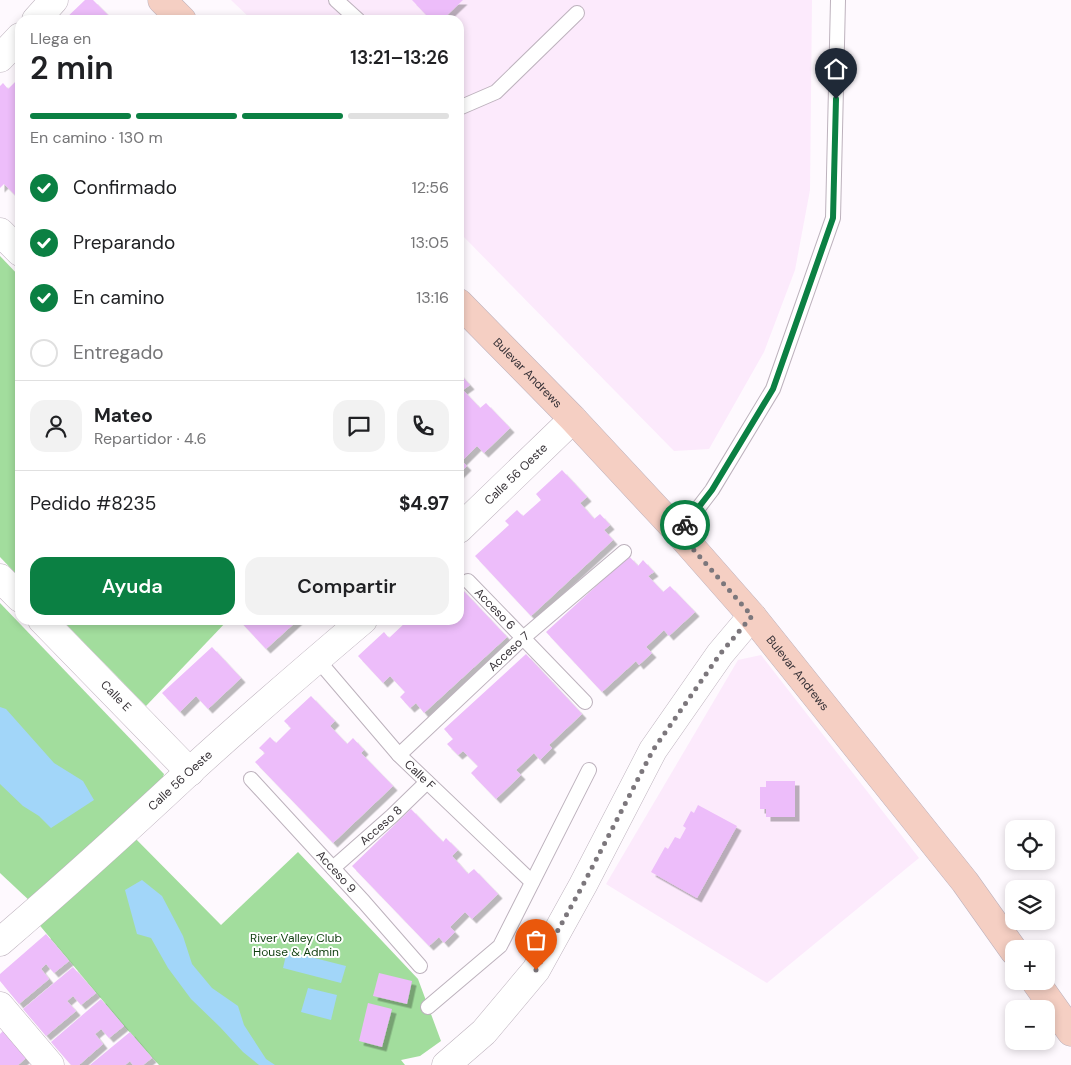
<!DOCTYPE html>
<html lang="es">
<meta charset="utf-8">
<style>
:root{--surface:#fff;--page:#f2f2f2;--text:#202124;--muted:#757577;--line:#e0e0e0;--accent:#0b8043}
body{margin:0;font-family:"DM Sans",sans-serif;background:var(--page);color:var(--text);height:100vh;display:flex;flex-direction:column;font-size:19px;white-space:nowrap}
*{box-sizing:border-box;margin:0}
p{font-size:16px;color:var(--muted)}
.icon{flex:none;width:28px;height:28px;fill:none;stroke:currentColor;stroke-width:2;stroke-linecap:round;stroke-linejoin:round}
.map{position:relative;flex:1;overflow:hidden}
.sheet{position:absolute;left:15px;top:15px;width:449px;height:610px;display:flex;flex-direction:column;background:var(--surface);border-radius:15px;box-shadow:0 2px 8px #0003}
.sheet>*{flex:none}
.buttons{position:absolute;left:1005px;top:820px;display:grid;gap:10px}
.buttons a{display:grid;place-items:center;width:50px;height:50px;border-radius:10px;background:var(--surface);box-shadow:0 2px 8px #0003;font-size:25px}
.pin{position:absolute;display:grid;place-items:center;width:42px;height:42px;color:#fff;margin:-51px -21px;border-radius:50% 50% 50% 0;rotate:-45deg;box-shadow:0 0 5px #0007}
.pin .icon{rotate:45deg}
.courier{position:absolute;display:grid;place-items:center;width:50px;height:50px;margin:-25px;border:4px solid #0b8043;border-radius:50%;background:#fff;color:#222;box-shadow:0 1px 6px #0007}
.summary em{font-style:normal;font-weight:600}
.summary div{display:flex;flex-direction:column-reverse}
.summary{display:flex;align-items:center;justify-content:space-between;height:85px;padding:0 15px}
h1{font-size:32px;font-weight:600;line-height:38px}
.bar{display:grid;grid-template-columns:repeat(4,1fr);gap:8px 5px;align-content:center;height:60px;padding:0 15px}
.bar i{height:6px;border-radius:4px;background:var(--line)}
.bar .selected{background:var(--accent)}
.bar p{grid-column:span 4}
.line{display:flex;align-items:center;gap:12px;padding:0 15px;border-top:1px solid var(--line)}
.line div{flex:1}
.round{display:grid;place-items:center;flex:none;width:52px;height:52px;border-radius:15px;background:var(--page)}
ol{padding:0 15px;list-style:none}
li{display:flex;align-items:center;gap:15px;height:55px}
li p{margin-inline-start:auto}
li .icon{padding:5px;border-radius:50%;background:var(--accent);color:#fff;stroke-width:4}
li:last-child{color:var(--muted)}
li i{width:28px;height:28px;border:2px solid var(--line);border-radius:50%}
.primary-button{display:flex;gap:10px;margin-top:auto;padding:10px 15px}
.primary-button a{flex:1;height:58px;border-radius:15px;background:var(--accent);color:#fff;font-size:20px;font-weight:600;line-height:58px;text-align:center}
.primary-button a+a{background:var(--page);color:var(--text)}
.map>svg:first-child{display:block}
</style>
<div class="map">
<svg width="1071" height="1065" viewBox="0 0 1071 1065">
<defs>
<filter id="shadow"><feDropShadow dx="4.5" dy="4.5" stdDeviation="0" flood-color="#0004"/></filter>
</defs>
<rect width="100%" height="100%" fill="#fef9fe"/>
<g fill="#fceafc">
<path d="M231,0h581l-2,190 -15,80 -31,82 -55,97 -35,2 -215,-219v-212h-207z"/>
<path d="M761,655l158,203 -152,125 -161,-99 132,-224z"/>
</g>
<g fill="#a2dd9d">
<path d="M0,256l20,21v301l-20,-21z"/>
<path d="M0,603l164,171 -4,13 -128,116 -32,-30z"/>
<path d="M62,620h166l-82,86z"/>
<path d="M127,830l94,95 77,-73 120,127 23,62 -21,15 -19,4 4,5h-246l-35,-39 -93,-111z"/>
</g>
<g fill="#a2d6f9">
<path d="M0,707l6,2 48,54 29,18 11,19 -43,28 -12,-12 -16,-10 -23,-22z"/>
<path d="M142,880l20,16 21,40 9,28 20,24 26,18 6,19 22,34 9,6h-16l-16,-13 -23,-25 -29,-28 -23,-31 -17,-30 -14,-4 -12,-44z"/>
<path d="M287,951l59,15 -5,17 -58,-15z"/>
<path d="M308,988l29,7 -6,25 -30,-8z"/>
</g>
<g fill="#edbdfa" filter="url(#shadow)">
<path d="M85,0h8l20,20h-49z"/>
<path d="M412,0h51l-21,20h-11z"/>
<path d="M17,80l3,2v118l-16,-16 -4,4v-102l3,-3 5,6z"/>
<path d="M459,373l11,12 -7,5 17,18 6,-5 24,25 -26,25 -7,-7 -15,15 5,5 -8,8z"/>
<path d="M562,470l25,27 -7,6 14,16 6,-5 10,11 -6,5 9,10 -82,76 -56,-60 34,-31 -4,-4 12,-11 6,6 18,-16 -5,-6z"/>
<path d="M629,556l9,10 5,-6 11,12 -6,4 15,16 7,-6 25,26 -26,24 -5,-6 -18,17 6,6 -13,12 -3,-4 -34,31 -56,-60z"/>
<path d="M459,586l48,51 -83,76 -8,-10 -6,5 -10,-11 5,-5 -15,-16 -7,7 -25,-27 26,-24 5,6 18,-17 -1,-1h53z"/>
<path d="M239,620h59l-32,29z"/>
<path d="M212,647l29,31 -33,31 -12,-13 -16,16 -18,-19z"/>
<path d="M526,654l56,60 -33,31 3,3 -12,12 -6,-7 -18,17 5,5 -25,24 -25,-26 7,-7 -15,-15 -5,4 -11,-11 6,-5 -9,-10z"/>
<path d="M311,696l24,25 -5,5 17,18 6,-6 11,12 -3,3 32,33 -60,57 -78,-81 10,-9 -6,-5 11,-11 6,6 15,-15 -7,-7z"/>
<path d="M766,781h29v36h-29v-8h-6v-22h6z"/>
<path d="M698,805l39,21 -40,72 -46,-26 14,-25 3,2 7,-12 5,2 6,-11 -3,-2 8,-15 3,2z"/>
<path d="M411,809l32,33 3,-4 12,12 -6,6 16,18 6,-5 24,25 -26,25 -7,-7 -15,15 5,5 -11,11 -5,-6 -10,9 -77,-80z"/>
<path d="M46,934l23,27 -15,12 -8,-9 -5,5 8,10 -30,25 -19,-23v-7z"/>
<path d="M73,967l23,26 -15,12 -8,-9 -6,5 9,10 -30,25 -23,-27z"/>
<path d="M379,973l33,8 -5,23 -34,-8z"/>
<path d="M101,999l23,27 -15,12 -8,-9 -6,5 8,10 -24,21h-8l-20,-23z"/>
<path d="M368,1003l24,6 -10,38 -23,-6z"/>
<path d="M3,1031l23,27 -8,7h-18v-31z"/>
<path d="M130,1032l22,26 -9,7h-10l-3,-4 -5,4h-35z"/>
</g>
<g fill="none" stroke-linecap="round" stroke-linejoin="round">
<defs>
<g id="lane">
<path d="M336,0l22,20"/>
<path d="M459,108l37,-16 81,-79"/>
<path d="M679,533l33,-43 61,-101 60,-171 5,-218"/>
<path id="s1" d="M468,581l117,121"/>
<path id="s2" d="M317,659l82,96 133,127"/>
<path id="s3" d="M399,755l124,-117 101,-86"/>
<path id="s4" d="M251,779l113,123 56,64"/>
<path id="s5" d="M333,868l59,-52 35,-34"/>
<path d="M428,1007l72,-61 89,-176"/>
</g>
<g id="street">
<path d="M36,20l18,-20"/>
<path d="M0,58l20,-21"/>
<path d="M0,232l20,20"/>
<path id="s6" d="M459,529l114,-110"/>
<path d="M0,578l20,20"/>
<path id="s7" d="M42,620l148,152"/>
<path id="s8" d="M0,942c64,-55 127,-112 189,-170 57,-52 115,-102 174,-152"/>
<path d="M0,1006l50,59"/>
<path d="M446,1065l38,-33 52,-62 47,-85 70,-135 67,-96 32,-38"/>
</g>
<g id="secondary">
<path d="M162,0l20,20"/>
<path id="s9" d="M459,303l114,116 106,114 73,83 213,266 49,69"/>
<path d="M1035,981l36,51"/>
</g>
</defs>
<use href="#lane" stroke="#bdb2bd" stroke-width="16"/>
<use href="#street" stroke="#bdb2bd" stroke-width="29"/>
<use href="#secondary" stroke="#bdb2bd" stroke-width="29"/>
<use href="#lane" stroke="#fff" stroke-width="14"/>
<use href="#street" stroke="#fff" stroke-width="28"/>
<use href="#secondary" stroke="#f5cfc3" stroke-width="28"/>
</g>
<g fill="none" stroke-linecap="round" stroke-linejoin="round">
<path stroke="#7c777c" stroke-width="5" stroke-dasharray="0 9" d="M536,970l47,-85 70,-135 67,-96 32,-38 -73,-83 6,-8"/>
<path stroke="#0b8043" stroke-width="6" d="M685,525l27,-35 61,-101 60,-171 3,-119"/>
</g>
<g text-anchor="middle" stroke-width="4" stroke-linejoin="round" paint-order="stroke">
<g font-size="12" fill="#363136" stroke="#fff">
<text dy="4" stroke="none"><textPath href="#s9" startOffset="98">Bulevar Andrews</textPath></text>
<text dy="4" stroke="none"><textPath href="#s6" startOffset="79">Calle 56 Oeste</textPath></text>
<text dy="4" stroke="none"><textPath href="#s1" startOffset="39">Acceso 6</textPath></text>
<text dy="4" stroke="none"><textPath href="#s3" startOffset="151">Acceso 7</textPath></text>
<text dy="4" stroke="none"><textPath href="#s9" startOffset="502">Bulevar Andrews</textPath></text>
<text dy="4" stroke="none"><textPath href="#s7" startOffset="106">Calle E</textPath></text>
<text dy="4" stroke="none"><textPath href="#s2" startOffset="155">Calle F</textPath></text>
<text dy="4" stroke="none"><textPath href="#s8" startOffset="242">Calle 56 Oeste</textPath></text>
<text dy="4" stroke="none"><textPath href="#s5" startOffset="64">Acceso 8</textPath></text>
<text dy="4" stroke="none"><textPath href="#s4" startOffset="126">Acceso 9</textPath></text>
</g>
<g font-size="12" fill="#0f3e0e" stroke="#fff">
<text x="296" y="942">River Valley Club<tspan x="296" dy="14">House &amp; Admin</tspan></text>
</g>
</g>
</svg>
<div class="buttons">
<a><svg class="icon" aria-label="locate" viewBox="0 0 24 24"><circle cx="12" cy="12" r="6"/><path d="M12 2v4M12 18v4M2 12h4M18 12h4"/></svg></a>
<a><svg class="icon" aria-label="layers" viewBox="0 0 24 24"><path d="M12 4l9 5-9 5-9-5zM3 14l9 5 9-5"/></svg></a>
<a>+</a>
<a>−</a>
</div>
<div class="pin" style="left:536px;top:970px;background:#ea580c"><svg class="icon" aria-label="bag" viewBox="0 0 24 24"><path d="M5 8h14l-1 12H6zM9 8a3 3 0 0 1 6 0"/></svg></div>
<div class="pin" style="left:836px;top:99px;background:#1f2937"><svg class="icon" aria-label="home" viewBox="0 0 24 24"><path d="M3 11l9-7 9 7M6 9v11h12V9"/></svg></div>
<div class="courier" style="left:685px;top:525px"><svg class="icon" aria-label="bike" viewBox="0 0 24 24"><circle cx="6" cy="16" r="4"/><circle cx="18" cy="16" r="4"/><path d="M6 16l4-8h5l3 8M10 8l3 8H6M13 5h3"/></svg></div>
<section class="sheet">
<div class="summary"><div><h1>2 min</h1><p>Llega en</p></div><em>13:21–13:26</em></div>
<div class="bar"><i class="selected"></i><i class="selected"></i><i class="selected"></i><i></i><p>En camino · 130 m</p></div>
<ol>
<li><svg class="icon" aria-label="check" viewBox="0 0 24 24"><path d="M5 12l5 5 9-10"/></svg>Confirmado<p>12:56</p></li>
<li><svg class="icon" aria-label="check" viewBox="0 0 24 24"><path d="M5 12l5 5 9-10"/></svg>Preparando<p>13:05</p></li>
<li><svg class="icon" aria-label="check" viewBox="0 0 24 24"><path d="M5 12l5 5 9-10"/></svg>En camino<p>13:16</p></li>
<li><i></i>Entregado</li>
</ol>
<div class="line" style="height:90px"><a class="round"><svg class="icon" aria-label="person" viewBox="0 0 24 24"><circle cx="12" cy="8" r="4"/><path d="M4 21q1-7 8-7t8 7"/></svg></a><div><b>Mateo</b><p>Repartidor · 4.6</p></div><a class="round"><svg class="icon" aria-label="chat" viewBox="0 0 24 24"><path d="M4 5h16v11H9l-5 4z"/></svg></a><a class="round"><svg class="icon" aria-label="phone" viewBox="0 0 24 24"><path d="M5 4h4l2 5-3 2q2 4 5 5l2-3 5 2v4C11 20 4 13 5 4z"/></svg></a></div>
<div class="line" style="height:65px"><div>Pedido #8235</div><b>$4.97</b></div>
<div class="primary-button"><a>Ayuda</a><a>Compartir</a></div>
</section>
</div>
